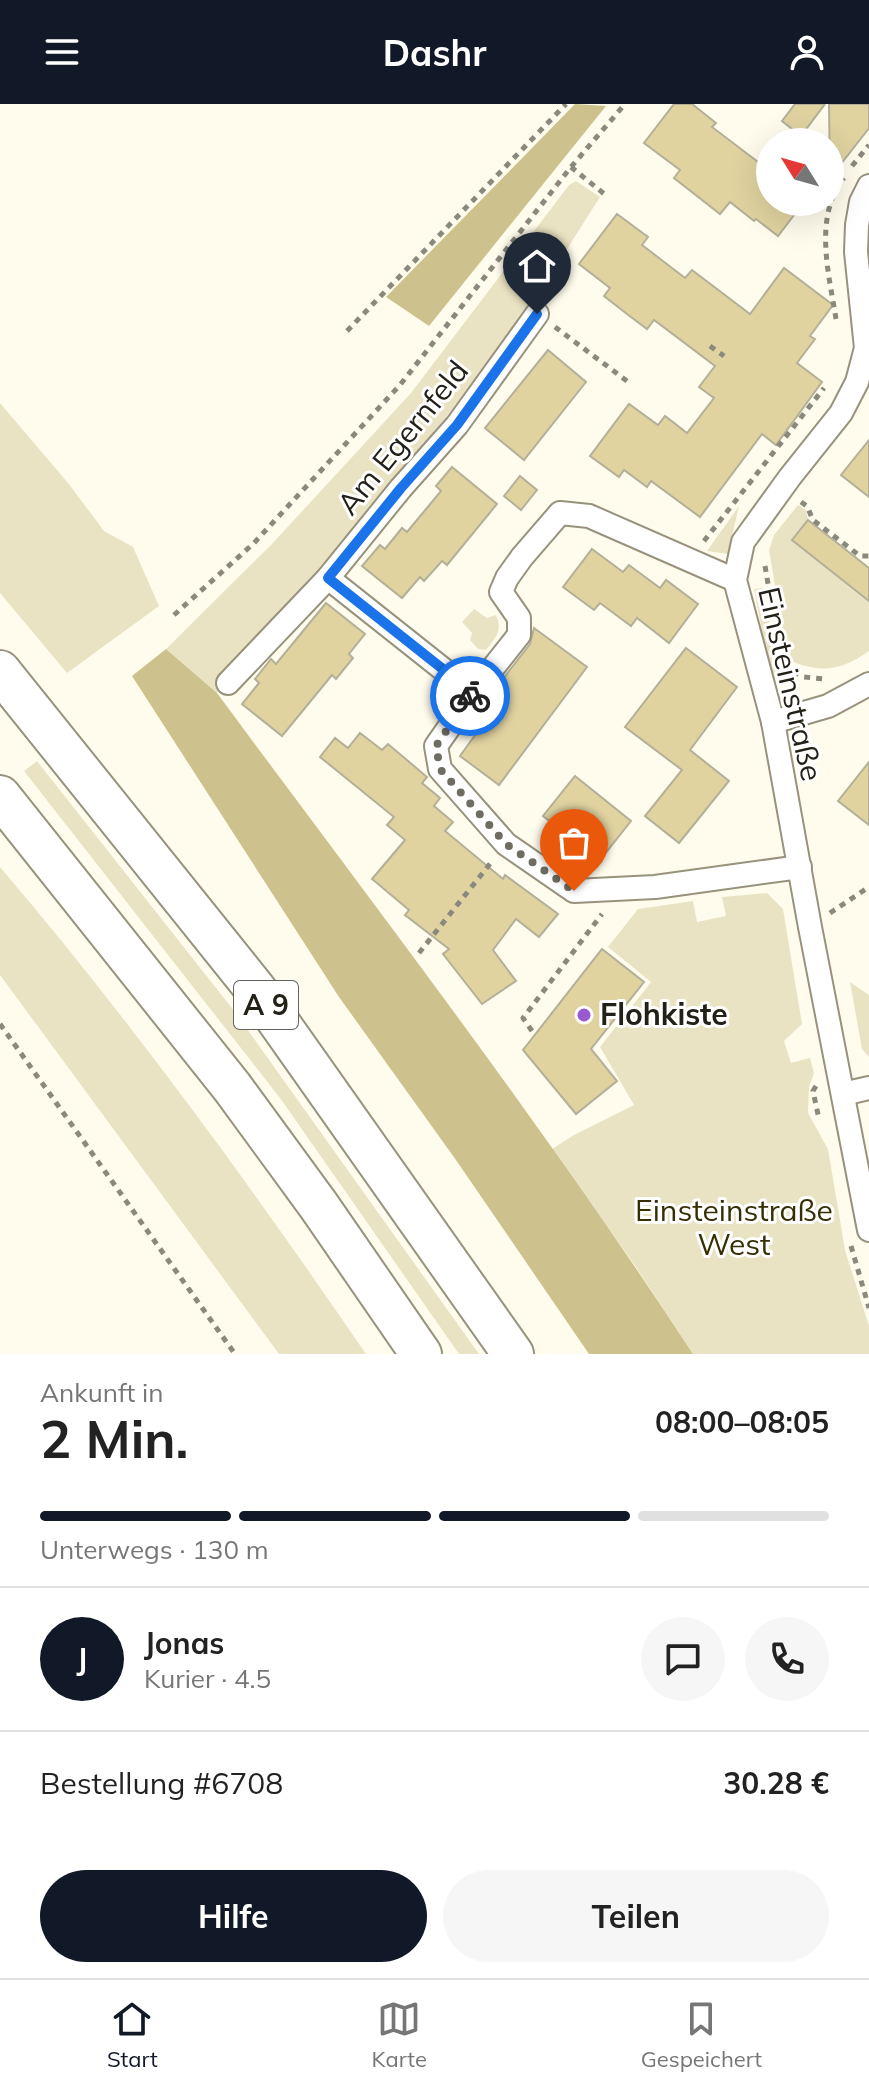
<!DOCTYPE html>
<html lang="de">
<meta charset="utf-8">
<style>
:root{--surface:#fff;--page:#f6f6f6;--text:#222;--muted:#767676;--line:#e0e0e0;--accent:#111827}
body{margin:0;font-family:Mulish,sans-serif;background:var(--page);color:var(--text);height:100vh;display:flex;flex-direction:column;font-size:30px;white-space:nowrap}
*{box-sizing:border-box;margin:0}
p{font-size:26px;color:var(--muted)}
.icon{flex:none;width:44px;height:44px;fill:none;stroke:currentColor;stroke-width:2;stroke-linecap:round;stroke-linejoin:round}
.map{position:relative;height:1250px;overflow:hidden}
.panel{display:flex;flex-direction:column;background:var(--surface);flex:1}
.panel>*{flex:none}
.needle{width:52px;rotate:307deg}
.buttons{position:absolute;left:756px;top:24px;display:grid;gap:16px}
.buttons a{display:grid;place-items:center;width:88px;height:88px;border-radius:50%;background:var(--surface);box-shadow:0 8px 32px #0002;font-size:40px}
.pin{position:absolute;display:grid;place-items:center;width:68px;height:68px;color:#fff;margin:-82px -34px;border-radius:50% 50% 50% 0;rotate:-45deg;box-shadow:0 0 8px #0007}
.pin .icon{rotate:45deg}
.courier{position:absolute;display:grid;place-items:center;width:80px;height:80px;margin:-40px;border:6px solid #1a73e8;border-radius:50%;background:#fff;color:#222;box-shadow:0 2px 10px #0007}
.summary em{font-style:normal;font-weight:700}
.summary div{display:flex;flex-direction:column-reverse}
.summary{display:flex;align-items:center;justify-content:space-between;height:136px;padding:0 40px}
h1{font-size:52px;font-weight:700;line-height:60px}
.bar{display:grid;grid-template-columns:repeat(4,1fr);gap:12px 8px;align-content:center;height:96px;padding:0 40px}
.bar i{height:10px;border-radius:6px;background:var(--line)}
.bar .current{background:var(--accent)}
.bar p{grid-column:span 4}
.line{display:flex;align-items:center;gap:20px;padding:0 40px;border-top:2px solid var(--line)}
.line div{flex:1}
.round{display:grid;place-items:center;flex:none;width:84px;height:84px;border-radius:42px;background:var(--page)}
.cta{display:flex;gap:16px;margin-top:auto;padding:16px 40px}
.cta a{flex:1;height:92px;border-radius:48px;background:var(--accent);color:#fff;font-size:32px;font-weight:700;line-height:92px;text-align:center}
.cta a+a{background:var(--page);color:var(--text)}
header{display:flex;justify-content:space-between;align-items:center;height:104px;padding:0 40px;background:var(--accent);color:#fff;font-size:36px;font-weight:700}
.dock{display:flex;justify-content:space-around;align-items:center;height:112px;border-top:2px solid var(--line);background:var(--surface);font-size:22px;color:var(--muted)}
.dock a{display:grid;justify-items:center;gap:4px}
.dock .current{color:var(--accent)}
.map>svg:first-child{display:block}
</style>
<header><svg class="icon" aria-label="menu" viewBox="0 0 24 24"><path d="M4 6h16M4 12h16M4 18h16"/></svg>Dashr<svg class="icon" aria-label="person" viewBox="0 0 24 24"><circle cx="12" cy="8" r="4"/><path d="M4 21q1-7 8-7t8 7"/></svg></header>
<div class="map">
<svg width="869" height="1250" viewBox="0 0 869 1250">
<rect width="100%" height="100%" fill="#fffced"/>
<g fill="#eae3c3">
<path d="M576,77l24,16 -95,150 -182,217 -83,91 -23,38 -51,-44 105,-104 140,-152 158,-208z"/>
<path d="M0,299l68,80 36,48 29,16 26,59 -92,67 -67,-80z"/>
<path d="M798,401l8,5 2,10 -16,20 77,61v50c-27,20 -51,23 -82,8l-18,-109 5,-15z"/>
<path d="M739,402l-11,48 -21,-3z"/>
<path d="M763,484l16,83 7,13 -11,-6 -5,-6 -16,-83z"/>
<path d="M474,505l13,9 9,-3c7,15 0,23 -10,35l-8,-1 -8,-9 2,-7 -10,-11z"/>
<path d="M37,657l198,251 244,342h-20l-179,-256 -256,-327z"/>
<path d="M0,763c132,155 251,319 366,487h-87l-279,-379z"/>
<path d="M767,789l16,16 19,115 -18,17 7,22 19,-5 4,15 -5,14 -1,26 20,36 17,101 24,76v28h-176l-57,-87 -84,-118 22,-14 60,-30 -34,-58 51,-65 -43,-35 30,-38 55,-8 4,21 29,-6 -4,-19z"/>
<path d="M850,878l19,13v62l-7,-8z"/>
</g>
<g fill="#cdc18e">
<path d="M575,0l31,2 -177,220 -43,-29z"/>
<path d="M166,545l51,44c161,218 328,434 476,661h-104l-133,-194 -117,-163 -207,-321z"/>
</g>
<g fill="#e0d3a0" stroke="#b4af99" stroke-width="2">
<path d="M674,0h18l24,19 -4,4 58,44v31h34l-26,34 -22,-17 -2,2 -24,-19 -10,12 -46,-36 6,-8 -36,-27z"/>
<path d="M795,0h30l-24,32 -19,-15z"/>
<path d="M829,0h40v24l-39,50z"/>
<path d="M617,110l31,23 -6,8 43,33 7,-8 58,44 34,-46 49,37 -23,31 5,3 -18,24 25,19 -46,63 -14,-11 -62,83 -49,-36 -4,6 -23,-17 -5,7 -29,-21 39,-52 29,21 7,-9 22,17 27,-35 -15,-11 16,-21 -61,-46 -7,9 -20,-15 -23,-18 6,-8 -31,-24z"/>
<path d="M548,246l38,32 -62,78 -39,-32z"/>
<path d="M869,336v57l-28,-22z"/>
<path d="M452,363l45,37 -50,61 -5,-4 -18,20 -4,-4 -18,21 -40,-32 18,-21 5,4 17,-21 5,4 34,-41 -5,-5z"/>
<path d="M520,372l17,14 -16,20 -17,-14z"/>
<path d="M808,416l61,48v33l-77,-61z"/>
<path d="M592,445l31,23 6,-7 31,23 6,-8 32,24 -29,39 -32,-25 -6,8 -31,-23 -6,7 -31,-23z"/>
<path d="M326,499l39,31 -16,20 4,4 -17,21 -4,-4 -50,61 -40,-32 17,-21 -4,-4 16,-20 5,5z"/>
<path d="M534,524l53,39 -88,118 -39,-29 18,-25 -10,-7 62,-80z"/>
<path d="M686,544l51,39 -47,63 39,31 -50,62 -34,-27 37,-46 -57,-43z"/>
<path d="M360,629l22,17 6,-6 39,33 -5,6 18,15 -6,8 19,16 -8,9 58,48 2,-4 53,39 -19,23 -23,-18 -23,31 23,31 -34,23 -39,-50 6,-5 -44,-34 4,-5 -37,-31 33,-39 -18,-15 7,-8 -74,-60 15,-19 13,10z"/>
<path d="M869,658v63l-31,-24z"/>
<path d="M575,672l56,45 -31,39 -57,-44z"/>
<path d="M602,845l42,33 -53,67 26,32 -41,33 -53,-64z"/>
</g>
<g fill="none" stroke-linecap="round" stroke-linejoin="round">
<defs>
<g id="street">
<path d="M869,82l-8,16 -4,23 -1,27 10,96 -9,34 -16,31 -51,64 -47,65 -8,38 38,142 37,205 59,303"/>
<path d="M328,474l145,115"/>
<path d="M735,476l-146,-64 -29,-3 -38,44 -15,21 -6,14 18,26v17l-46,58 -37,53 4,23 66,75 68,47 81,-4 145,-20"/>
<path d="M228,579l100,-105 73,-90 56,-63 80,-111"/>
<path d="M773,618l55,-16 41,-22"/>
<path d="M843,990l26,-6"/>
</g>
<g id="highway">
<path d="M0,567l256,319 257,364"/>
<path d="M0,692l232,291 87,119 102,148"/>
</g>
</defs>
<use href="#street" stroke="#98927d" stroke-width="26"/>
<use href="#highway" stroke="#98927d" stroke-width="44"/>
<g stroke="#8b897d" stroke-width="5" stroke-dasharray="6 6" stroke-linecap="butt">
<path d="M852,62l17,-21"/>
<path d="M571,63l37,30"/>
<path d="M836,215c-7,-45 -23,-102 8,-141"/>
<path d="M555,223l76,57"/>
<path d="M347,227l219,-227"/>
<path d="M710,242l14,10"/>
<path d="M801,398l6,4 6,14 47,36h9"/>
<path d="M704,437l120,-153"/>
<path d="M765,462l9,53"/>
<path d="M174,511l80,-72 146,-158 171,-218 54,-63"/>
<path d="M783,562l20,11 23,2"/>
<path d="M830,809l39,-26"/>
<path d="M419,849l74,-93"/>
<path d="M0,920l235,330"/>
<path d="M532,927l-9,-13 79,-104"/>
<path d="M816,982l-3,5 6,28"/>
<path d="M851,1142l18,62"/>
</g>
<use href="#street" stroke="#fff" stroke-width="22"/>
<use href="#highway" stroke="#fff" stroke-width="40"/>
</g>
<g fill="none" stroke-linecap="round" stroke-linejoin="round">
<path stroke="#6f6d62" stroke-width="8" stroke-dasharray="0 14.4" d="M470,592l-34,50 4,23 66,75 68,47"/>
<path stroke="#1a73e8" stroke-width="10" d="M470,592l3,-3 -145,-115 73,-90 56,-63 80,-111"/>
</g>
<circle fill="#995ad1" stroke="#fff" stroke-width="3" cx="584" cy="911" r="8"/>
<g text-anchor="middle" stroke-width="6" stroke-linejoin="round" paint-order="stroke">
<rect fill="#fff" stroke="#64635d" stroke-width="2" x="234" y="877" width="64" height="48" rx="6"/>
<g font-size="28" font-weight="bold" fill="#222017">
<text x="266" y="911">A 9</text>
</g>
<g font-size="30" fill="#222017" stroke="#fff">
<text transform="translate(403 334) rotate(-51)" y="10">Am Egernfeld</text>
<text transform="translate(790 580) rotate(77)" y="10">Einsteinstraße</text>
</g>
<g font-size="30" font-weight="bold" fill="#222017" stroke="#fff" text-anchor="start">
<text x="600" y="921">Flohkiste</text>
</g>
<g font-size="30" fill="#372e04" stroke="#fff">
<text x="734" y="1117">Einsteinstraße<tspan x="734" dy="34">West</tspan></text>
</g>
</g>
</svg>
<div class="buttons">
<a><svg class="needle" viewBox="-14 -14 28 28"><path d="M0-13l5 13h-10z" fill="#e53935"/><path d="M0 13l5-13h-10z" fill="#767676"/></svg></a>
</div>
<div class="pin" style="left:574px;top:787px;background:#ea580c"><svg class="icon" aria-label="bag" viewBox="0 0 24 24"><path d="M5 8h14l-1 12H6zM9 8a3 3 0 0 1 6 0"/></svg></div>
<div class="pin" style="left:537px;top:210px;background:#1f2937"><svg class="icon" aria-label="home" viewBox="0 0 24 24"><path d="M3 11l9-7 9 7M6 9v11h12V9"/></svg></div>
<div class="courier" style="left:470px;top:592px"><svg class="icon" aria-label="bike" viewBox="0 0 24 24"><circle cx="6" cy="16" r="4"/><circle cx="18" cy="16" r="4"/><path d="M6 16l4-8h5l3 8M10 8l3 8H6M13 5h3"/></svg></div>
</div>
<section class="panel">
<div class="summary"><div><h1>2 Min.</h1><p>Ankunft in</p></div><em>08:00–08:05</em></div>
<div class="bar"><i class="current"></i><i class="current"></i><i class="current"></i><i></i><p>Unterwegs · 130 m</p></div>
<div class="line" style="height:144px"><b class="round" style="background:var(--accent);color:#fff">J</b><div><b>Jonas</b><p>Kurier · 4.5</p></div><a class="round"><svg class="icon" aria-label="chat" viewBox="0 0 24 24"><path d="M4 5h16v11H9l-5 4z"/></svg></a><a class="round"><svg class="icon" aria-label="phone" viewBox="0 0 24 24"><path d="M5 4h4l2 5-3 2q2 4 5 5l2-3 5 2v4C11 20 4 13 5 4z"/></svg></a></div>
<div class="line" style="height:104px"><div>Bestellung #6708</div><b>30.28 €</b></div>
<div class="cta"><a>Hilfe</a><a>Teilen</a></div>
</section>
<nav class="dock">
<a class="current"><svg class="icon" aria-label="home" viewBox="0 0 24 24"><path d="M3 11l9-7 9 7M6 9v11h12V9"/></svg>Start</a>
<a><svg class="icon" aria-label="map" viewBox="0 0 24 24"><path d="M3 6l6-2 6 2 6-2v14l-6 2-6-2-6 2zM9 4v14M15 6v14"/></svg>Karte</a>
<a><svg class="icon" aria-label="saved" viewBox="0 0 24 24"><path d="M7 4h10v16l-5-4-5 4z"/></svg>Gespeichert</a>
</nav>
